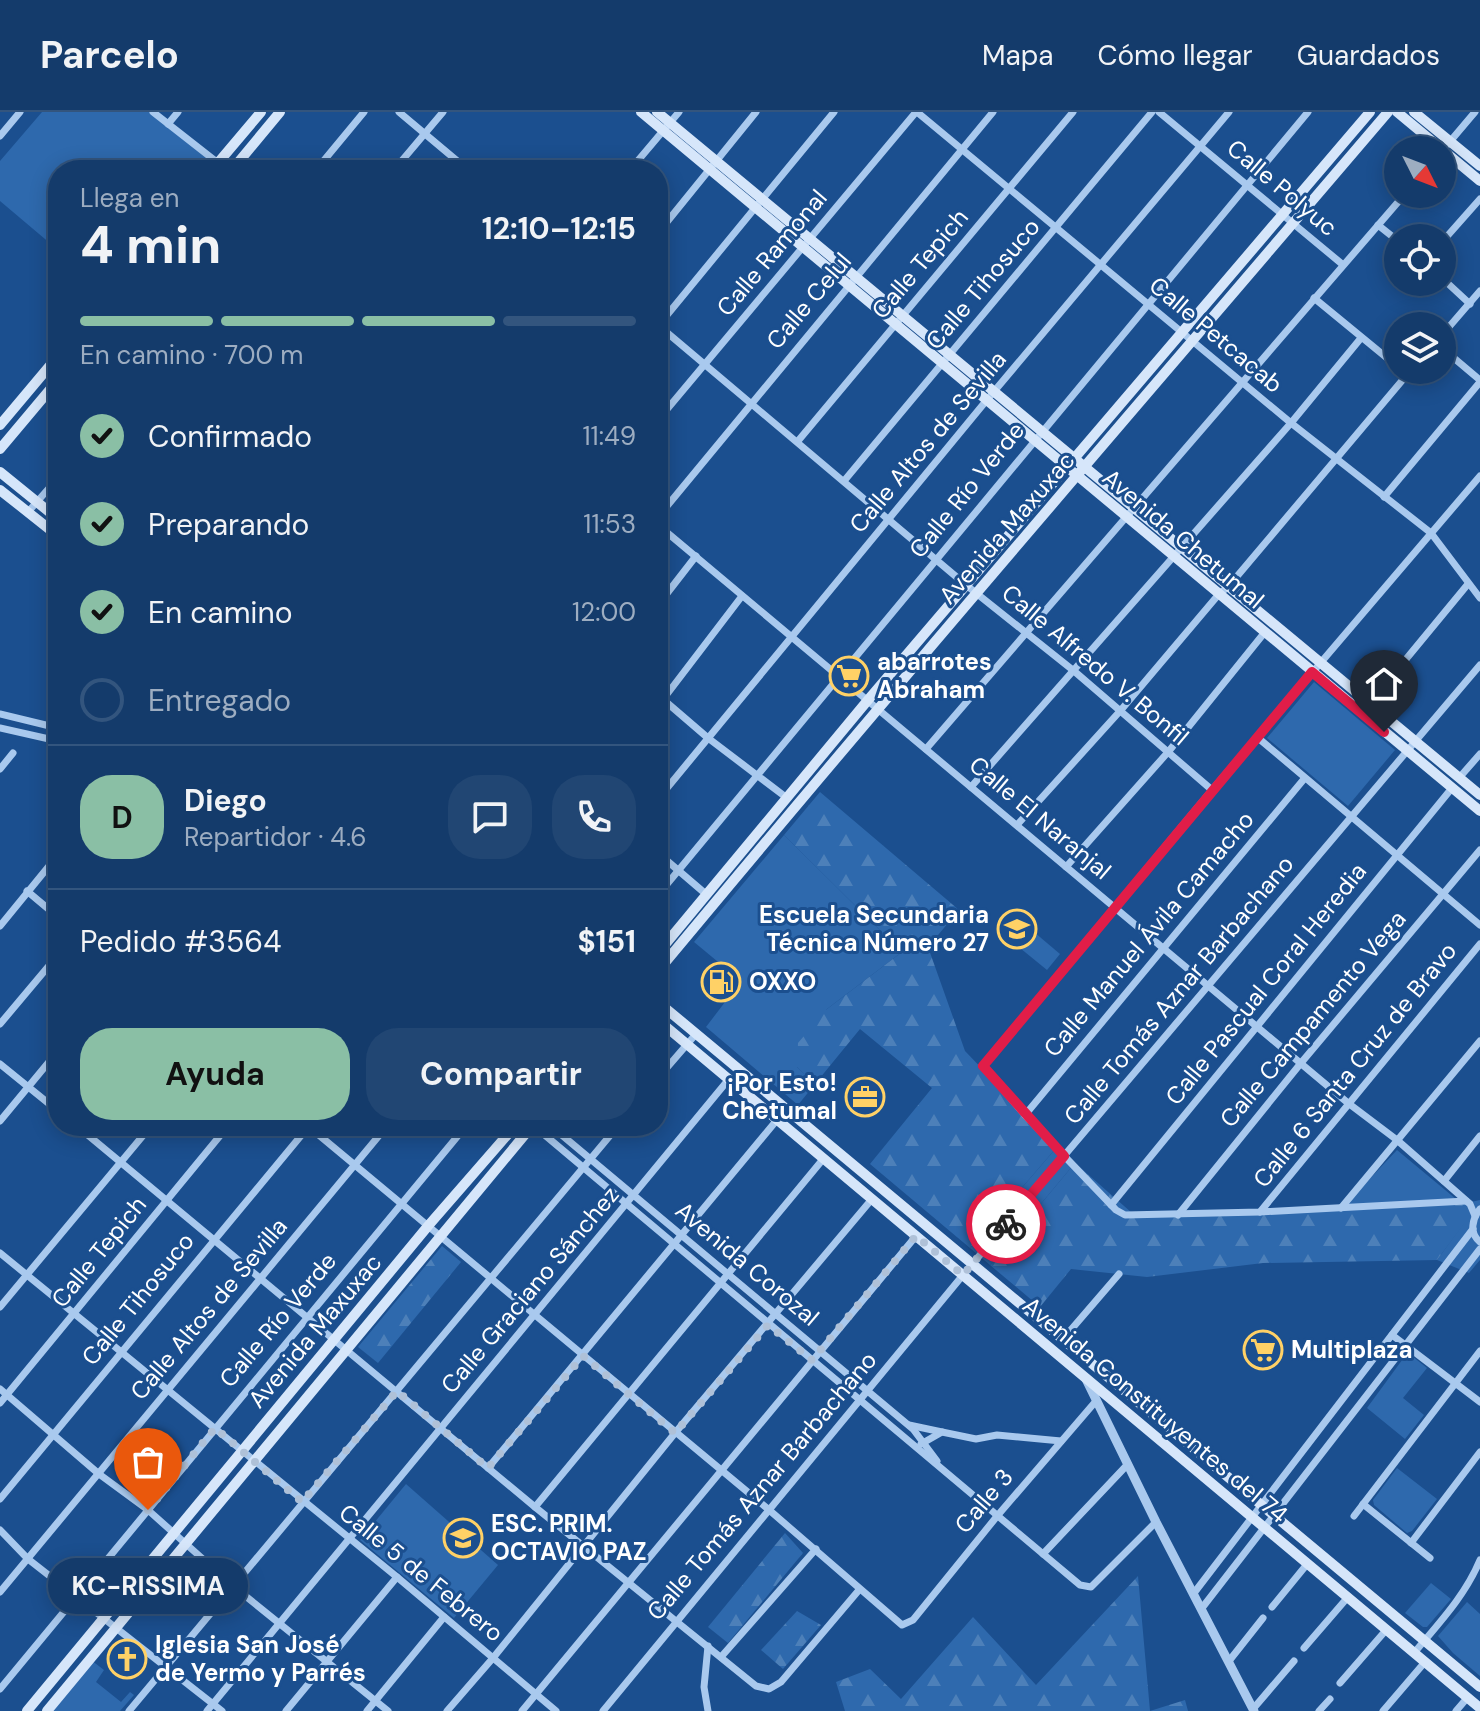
<!DOCTYPE html>
<html lang="es">
<meta charset="utf-8">
<style>
:root{--surface:#143b6b;--page:#214673;--text:#f1f3f6;--muted:#9dadc1;--line:#33557e;--accent:#8abfa5}
body{margin:0;font-family:"DM Sans",sans-serif;background:var(--page);color:var(--text);height:100vh;display:flex;flex-direction:column;font-size:30px;white-space:nowrap}
*{box-sizing:border-box;margin:0}
p{font-size:26px;color:var(--muted)}
.icon{flex:none;width:44px;height:44px;fill:none;stroke:currentColor;stroke-width:2;stroke-linecap:round;stroke-linejoin:round}
.map{position:relative;flex:1;overflow:hidden}
.side{position:absolute;left:48px;top:48px;width:620px;height:976px;display:flex;flex-direction:column;background:var(--surface);border-radius:32px;box-shadow:0 4px 20px #0003,0 0 0 2px var(--line)}
.side>*{flex:none}
.needle{width:52px;rotate:132deg}
.buttons{position:absolute;left:1384px;top:24px;display:grid;gap:16px}
.buttons a{display:grid;place-items:center;width:72px;height:72px;border-radius:50%;background:var(--surface);box-shadow:0 4px 20px #0003,0 0 0 2px var(--line);font-size:40px}
.pin{position:absolute;display:grid;place-items:center;width:68px;height:68px;color:#fff;margin:-82px -34px;border-radius:50% 50% 50% 0;rotate:-45deg;box-shadow:0 0 8px #0007}
.pin .icon{rotate:45deg}
.courier{position:absolute;display:grid;place-items:center;width:80px;height:80px;margin:-40px;border:6px solid #e11d48;border-radius:50%;background:#fff;color:#222;box-shadow:0 2px 10px #0007}
.bubble{position:absolute;height:56px;border-radius:28px;background:var(--surface);box-shadow:0 4px 20px #0003,0 0 0 2px var(--line);font-size:26px;font-weight:700;line-height:56px;text-align:center}
.summary em{font-style:normal;font-weight:700}
.summary div{display:flex;flex-direction:column-reverse}
.summary{display:flex;align-items:center;justify-content:space-between;height:136px;padding:0 32px}
h1{font-size:52px;font-weight:700;line-height:60px}
.bar{display:grid;grid-template-columns:repeat(4,1fr);gap:12px 8px;align-content:center;height:96px;padding:0 32px}
.bar i{height:10px;border-radius:6px;background:var(--line)}
.bar .selected{background:var(--accent)}
.bar p{grid-column:span 4}
.line{display:flex;align-items:center;gap:20px;padding:0 32px;border-top:2px solid var(--line)}
.line div{flex:1}
.round{display:grid;place-items:center;flex:none;width:84px;height:84px;border-radius:32px;background:var(--page)}
ol{padding:0 32px;list-style:none}
li{display:flex;align-items:center;gap:24px;height:88px}
li p{margin-inline-start:auto}
li .icon{padding:8px;border-radius:50%;background:var(--accent);color:#111;stroke-width:4}
li:last-child{color:var(--muted)}
li i{width:44px;height:44px;border:4px solid var(--line);border-radius:50%}
.primary-button{display:flex;gap:16px;margin-top:auto;padding:16px 32px}
.primary-button a{flex:1;height:92px;border-radius:32px;background:var(--accent);color:#111;font-size:32px;font-weight:700;line-height:92px;text-align:center}
.primary-button a+a{background:var(--page);color:var(--text)}
header{display:flex;align-items:center;gap:48px;box-sizing:border-box;height:112px;padding:0 40px;background:var(--surface);border-bottom:2px solid var(--line)}
header strong{font-size:38px}
nav{display:flex;gap:44px;margin-inline-start:auto;font-size:28px}
.map>svg:first-child{display:block}
</style>
<header>
<strong>Parcelo</strong>
<nav><a>Mapa</a><a>Cómo llegar</a><a>Guardados</a></nav>
</header>
<div class="map">
<svg width="1480" height="1599" viewBox="0 0 1480 1599">
<defs>
<pattern id="forest-firs" width="22" height="20" patternUnits="userSpaceOnUse" patternTransform="scale(2)"><rect width="22" height="20" fill="#2e69ad"/><path d="M5 1l3.5 6h-7zM16 11l3.5 6h-7z" fill="#4d80b9"/></pattern>
</defs>
<rect width="100%" height="100%" fill="#1b4f8f"/>
<g fill="#2e69ad">
<path d="M42,0h111l57,48 -8,10h-144v80l-58,-49v-40z"/>
<path d="M1314,570l81,68 -47,56 -81,-68z"/>
<path d="M784,723l118,117 -75,57 -30,58 18,17 -17,21 -92,-78 35,-46 -47,-39z"/>
<path d="M1034,820l26,22 -13,16 -27,-22z"/>
<path d="M1057,1035l18,16 -85,102 -20,-17z"/>
<path d="M1397,1038l65,54 18,-4v60l-11,13 -32,-13 27,-37 -120,-17z"/>
<path d="M1405,1244h7l15,12 -24,30 21,17 -19,24 -38,-31z"/>
<path d="M1397,1356l40,31 -25,32 -5,2 -33,-28 -1,-5z"/>
<path d="M406,1372l92,81 -44,53 -94,-78z"/>
<path d="M1431,1471l20,16 -24,28h-4l-18,-14z"/>
<path d="M1467,1490l13,12v62l-27,-23 -15,-17z"/>
<path d="M91,1548l13,10 -8,12 25,20 9,-10 4,3 -14,16h-71z"/>
</g>
<g fill="url(#forest-firs)">
<path d="M820,680l139,118 -31,37 37,104 92,96 -87,101 -100,-84 62,-76 -72,-59 -45,55 -18,-17 1,-24 29,-34 75,-57 -118,-117z"/>
<path d="M1075,1051l57,50 330,-9 5,12 -3,8 -27,36 -174,3 -116,14 -76,-8 -31,38 -50,-42z"/>
<path d="M442,1134l19,16 -83,101 -20,-16z"/>
<path d="M785,1421l18,20 -75,90 -20,-16z"/>
<path d="M1138,1464l12,135 35,-11 3,11h-343l-9,-29 34,-13 31,30 72,-82 63,68z"/>
<path d="M797,1499l24,14 -38,44 -22,-19z"/>
</g>
<g fill="none" stroke-linecap="round" stroke-linejoin="round">
<g stroke="#a9c9ee" stroke-width="7">
<path d="M153,0l74,58"/>
<path d="M399,0l69,58"/>
<path d="M917,0l374,311 140,110 49,65"/>
<path d="M1159,0l183,152"/>
<path d="M168,12l10,-12"/>
<path d="M0,24l20,-24"/>
<path d="M1442,39l33,-39"/>
<path d="M316,58l48,-58"/>
<path d="M394,58l49,-58"/>
<path d="M630,58l49,-58"/>
<path d="M1378,113l20,16"/>
<path d="M658,121l98,-121"/>
<path d="M1442,130l38,-43"/>
<path d="M1442,166l28,26"/>
<path d="M1314,186l84,69"/>
<path d="M658,213l308,260 108,86 138,119"/>
<path d="M658,214l176,-214"/>
<path d="M1442,223l38,-44"/>
<path d="M1442,236l38,32"/>
<path d="M658,308l258,-308"/>
<path d="M798,329l275,-329"/>
<path d="M844,369l308,-369"/>
<path d="M1384,385l96,-115"/>
<path d="M28,400l30,-34"/>
<path d="M658,405l335,-405"/>
<path d="M658,413l690,578 49,37 73,64 5,12"/>
<path d="M658,493l38,-49"/>
<path d="M658,583l50,43 79,60"/>
<path d="M1369,592l99,-120"/>
<path d="M658,594l84,-110"/>
<path d="M0,602l58,14"/>
<path d="M0,616l58,13"/>
<path d="M1257,625l223,188"/>
<path d="M926,637l479,-555"/>
<path d="M0,657l13,-16"/>
<path d="M1459,666l21,-24"/>
<path d="M971,675l320,-364 70,-85"/>
<path d="M658,687l328,-398 243,-289"/>
<path d="M1017,713l104,-115 98,-116 9,-7 183,-217"/>
<path d="M658,741l49,42"/>
<path d="M1066,755l103,-116 96,-119"/>
<path d="M27,779l31,26"/>
<path d="M658,783l650,-783"/>
<path d="M0,814l58,-71"/>
<path d="M0,912l58,-69"/>
<path d="M0,952l58,47"/>
<path d="M658,966l38,-44"/>
<path d="M1025,1003l279,-336"/>
<path d="M0,1009l58,-70"/>
<path d="M77,1014l458,381 221,179 13,3 12,-7 78,-92"/>
<path d="M308,1014l460,383 134,116 11,-5 85,-105 98,-114"/>
<path d="M534,1014l546,459 11,2 65,-65"/>
<path d="M551,1014l362,303 24,32"/>
<path d="M1444,1069l36,-45"/>
<path d="M1466,1089l-206,11 -135,3 -9,-5 -91,-95 -42,-49 229,-276 268,-314"/>
<path d="M1111,1093l341,-417"/>
<path d="M1341,1096l139,-167"/>
<path d="M1480,1097c-8,10 -11,24 0,33"/>
<path d="M1260,1100l220,-268"/>
<path d="M1178,1103l123,-152 179,-213"/>
<path d="M0,1141l397,324 159,134"/>
<path d="M0,1195l151,-181"/>
<path d="M1392,1223l88,67"/>
<path d="M1063,1227l56,-65"/>
<path d="M0,1277l99,85 49,36 85,76 155,125"/>
<path d="M0,1291l228,-277"/>
<path d="M909,1313l33,7"/>
<path d="M921,1332l21,-12 34,7 21,-4 64,6"/>
<path d="M488,1356l298,-359"/>
<path d="M0,1387l309,-373"/>
<path d="M1363,1392l67,54"/>
<path d="M535,1395l289,-349"/>
<path d="M1354,1404l126,-165"/>
<path d="M0,1418l28,29 194,152"/>
<path d="M1411,1431l69,-91"/>
<path d="M1043,1442l85,-90"/>
<path d="M0,1480l387,-466"/>
<path d="M1194,1481l279,-364"/>
<path d="M1272,1495l36,-44"/>
<path d="M1202,1496l278,-359"/>
<path d="M708,1534l-4,41 4,24"/>
<path d="M1304,1536l44,-51"/>
<path d="M1414,1541c25,-30 51,-57 66,-93"/>
<path d="M721,1545l95,-108"/>
<path d="M1229,1549l34,-43"/>
<path d="M1340,1571l47,-54"/>
<path d="M0,1577l466,-563"/>
<path d="M1253,1597l41,-48"/>
<path d="M129,1599l489,-585"/>
<path d="M207,1599l522,-632"/>
<path d="M286,1599l111,-134"/>
<path d="M367,1599l77,-94"/>
<path d="M447,1599l46,-53 182,-225 197,-234"/>
<path d="M522,1599l394,-475"/>
<path d="M603,1599l360,-436 517,-610"/>
<path d="M1319,1599l11,-12"/>
<path d="M1383,1599l42,-49"/>
<path d="M1456,1599l12,-14"/>
</g>
<path stroke="#a9c9ee" stroke-width="9" d="M1086,1267l70,143 98,189"/>
<g stroke="#d6e6fa" stroke-width="10">
<path d="M641,0l839,699"/>
<path d="M657,0l823,683"/>
<path d="M1397,0l83,69"/>
<path d="M1414,0l66,54"/>
<path d="M212,58l49,-58"/>
<path d="M232,58l48,-58"/>
<path d="M0,313l58,-69"/>
<path d="M0,337l58,-69"/>
<path d="M0,360l58,47"/>
<path d="M0,378l58,46"/>
<path d="M658,841l210,-253 502,-588"/>
<path d="M658,859c240,-289 486,-573 730,-859"/>
<path d="M658,890l822,685"/>
<path d="M658,908l822,688"/>
<path d="M27,1599l401,-485 87,-100"/>
<path d="M47,1599l485,-585"/>
</g>
</g>
<g fill="none" stroke-linecap="round" stroke-linejoin="round">
<path stroke="#afc1d8" stroke-width="8" stroke-dasharray="0 14.4" d="M148,1398l67,-82 87,74 95,-111 91,77 95,-112 92,77 93,-108 44,35 104,-124 47,39 43,-51"/>
<path stroke="#e11d48" stroke-width="10" d="M1006,1112l58,-68 -81,-90 329,-394 72,60"/>
</g>
<defs>
<symbol id="supermarket-ring" viewBox="-11 -11 22 22"><circle r="9.5" fill="#1b4f8f" stroke="#ffd166" stroke-width="1.5"/><path d="M-6-5.5h2.5l.6 2H6L4.5 2H-2.5L-4.4-4H-6ZM-1.5 3.2a1.3 1.3 0 1 0 .1 0ZM3 3.2a1.3 1.3 0 1 0 .1 0Z" fill="#ffd166"/></symbol>
<symbol id="school-ring" viewBox="-11 -11 22 22"><circle r="9.5" fill="#1b4f8f" stroke="#ffd166" stroke-width="1.5"/><path d="M0-5L7-2L0 1L-7-2ZM-4 1L0 2.5L4 1V4Q0 6-4 4Z" fill="#ffd166"/></symbol>
<symbol id="fuel-ring" viewBox="-11 -11 22 22"><circle r="9.5" fill="#1b4f8f" stroke="#ffd166" stroke-width="1.5"/><path d="M-5.5-6h7V0h2V4h1.3V-2.5L3-4.5l.8-.8L6-3V5H2.5V1h-1V6h-7ZM-4.2-4.7v3.2H.2V-4.7Z" fill="#ffd166"/></symbol>
<symbol id="office-ring" viewBox="-11 -11 22 22"><circle r="9.5" fill="#1b4f8f" stroke="#ffd166" stroke-width="1.5"/><path d="M-6-3h4V-5.5h4V-3h4V5H-6ZM-1-4.5V-3h2v-1.5ZM-6 0V1H6V0Z" fill="#ffd166"/></symbol>
<symbol id="church-ring" viewBox="-11 -11 22 22"><circle r="9.5" fill="#1b4f8f" stroke="#ffd166" stroke-width="1.5"/><path d="M-1.2-6h2.4v3.5h3.3v2.4h-3.3V6h-2.4V-.1h-3.3v-2.4h3.3Z" fill="#ffd166"/></symbol>
</defs>
<g fill-rule="evenodd">
<use href="#supermarket-ring" x="827" y="542" width="44" height="44"/>
<use href="#school-ring" x="995" y="795" width="44" height="44"/>
<use href="#fuel-ring" x="699" y="848" width="44" height="44"/>
<use href="#office-ring" x="843" y="963" width="44" height="44"/>
<use href="#supermarket-ring" x="1241" y="1216" width="44" height="44"/>
<use href="#school-ring" x="441" y="1404" width="44" height="44"/>
<use href="#church-ring" x="105" y="1525" width="44" height="44"/>
</g>
<g text-anchor="middle" stroke-width="6" stroke-linejoin="round" paint-order="stroke">
<g font-size="24" fill="#fff" stroke="#1b4f8f">
<text transform="translate(1282 76) rotate(40)" y="8">Calle Polyuc</text>
<text transform="translate(772 141) rotate(-50)" y="8">Calle Ramonal</text>
<text transform="translate(920 152) rotate(-50)" y="8">Calle Tepich</text>
<text transform="translate(983 172) rotate(-50)" y="8">Calle Tihosuco</text>
<text transform="translate(809 189) rotate(-50)" y="8">Calle Celul</text>
<text transform="translate(1216 223) rotate(40)" y="8">Calle Petcacab</text>
<text transform="translate(928 330) rotate(-50)" y="8">Calle Altos de Sevilla</text>
<text transform="translate(967 378) rotate(-51)" y="8">Calle Río Verde</text>
<text transform="translate(1007 416) rotate(-49)" y="8">Avenida Maxuxac</text>
<text transform="translate(1183 427) rotate(40)" y="8">Avenida Chetumal</text>
<text transform="translate(1095 553) rotate(40)" y="8">Calle Alfredo V. Bonfil</text>
<text transform="translate(1040 706) rotate(40)" y="8">Calle El Naranjal</text>
<text transform="translate(1149 822) rotate(-50)" y="8">Calle Manuel Ávila Camacho</text>
<text transform="translate(1266 872) rotate(-51)" y="8">Calle Pascual Coral Heredia</text>
<text transform="translate(1179 878) rotate(-50)" y="8">Calle Tomás Aznar Barbachano</text>
<text transform="translate(1313 907) rotate(-50)" y="8">Calle Campamento Vega</text>
<text transform="translate(1355 953) rotate(-51)" y="8">Calle 6 Santa Cruz de Bravo</text>
<text transform="translate(99 1140) rotate(-51)" y="8">Calle Tepich</text>
<text transform="translate(747 1152) rotate(40)" y="8">Avenida Corozal</text>
<text transform="translate(530 1178) rotate(-50)" y="8">Calle Graciano Sánchez</text>
<text transform="translate(138 1187) rotate(-51)" y="8">Calle Tihosuco</text>
<text transform="translate(209 1197) rotate(-50)" y="8">Calle Altos de Sevilla</text>
<text transform="translate(278 1208) rotate(-50)" y="8">Calle Río Verde</text>
<text transform="translate(315 1219) rotate(-50)" y="8">Avenida Maxuxac</text>
<text transform="translate(1155 1298) rotate(40)" y="8">Avenida Constituyentes del 74</text>
<text transform="translate(762 1374) rotate(-50)" y="8">Calle Tomás Aznar Barbachano</text>
<text transform="translate(984 1389) rotate(-50)" y="8">Calle 3</text>
<text transform="translate(421 1461) rotate(39)" y="8">Calle 5 de Febrero</text>
</g>
<g font-size="24" font-weight="bold" fill="#fff" stroke="#1b4f8f" text-anchor="start">
<text x="877" y="558">abarrotes<tspan x="877" dy="28">Abraham</tspan></text>
<text x="989" y="811" text-anchor="end">Escuela Secundaria<tspan x="989" dy="28">Técnica Número 27</tspan></text>
<text x="749" y="878">OXXO</text>
<text x="837" y="979" text-anchor="end">¡Por Esto!<tspan x="837" dy="28">Chetumal</tspan></text>
<text x="1291" y="1246">Multiplaza</text>
<text x="491" y="1420">ESC. PRIM.<tspan x="491" dy="28">OCTAVIO PAZ</tspan></text>
<text x="155" y="1541">Iglesia San José<tspan x="155" dy="28">de Yermo y Parrés</tspan></text>
</g>
</g>
</svg>
<div class="buttons">
<a><svg class="needle" viewBox="-14 -14 28 28"><path d="M0-13l5 13h-10z" fill="#e53935"/><path d="M0 13l5-13h-10z" fill="#9dadc1"/></svg></a>
<a><svg class="icon" aria-label="locate" viewBox="0 0 24 24"><circle cx="12" cy="12" r="6"/><path d="M12 2v4M12 18v4M2 12h4M18 12h4"/></svg></a>
<a><svg class="icon" aria-label="layers" viewBox="0 0 24 24"><path d="M12 4l9 5-9 5-9-5zM3 14l9 5 9-5"/></svg></a>
</div>
<div class="pin" style="left:148px;top:1398px;background:#ea580c"><svg class="icon" aria-label="bag" viewBox="0 0 24 24"><path d="M5 8h14l-1 12H6zM9 8a3 3 0 0 1 6 0"/></svg></div>
<div class="pin" style="left:1384px;top:620px;background:#1f2937"><svg class="icon" aria-label="home" viewBox="0 0 24 24"><path d="M3 11l9-7 9 7M6 9v11h12V9"/></svg></div>
<div class="courier" style="left:1006px;top:1112px"><svg class="icon" aria-label="bike" viewBox="0 0 24 24"><circle cx="6" cy="16" r="4"/><circle cx="18" cy="16" r="4"/><path d="M6 16l4-8h5l3 8M10 8l3 8H6M13 5h3"/></svg></div>
<div class="bubble" style="left:48px;top:1446px;width:200px">KC-RISSIMA</div>
<section class="side">
<div class="summary"><div><h1>4 min</h1><p>Llega en</p></div><em>12:10–12:15</em></div>
<div class="bar"><i class="selected"></i><i class="selected"></i><i class="selected"></i><i></i><p>En camino · 700 m</p></div>
<ol>
<li><svg class="icon" aria-label="check" viewBox="0 0 24 24"><path d="M5 12l5 5 9-10"/></svg>Confirmado<p>11:49</p></li>
<li><svg class="icon" aria-label="check" viewBox="0 0 24 24"><path d="M5 12l5 5 9-10"/></svg>Preparando<p>11:53</p></li>
<li><svg class="icon" aria-label="check" viewBox="0 0 24 24"><path d="M5 12l5 5 9-10"/></svg>En camino<p>12:00</p></li>
<li><i></i>Entregado</li>
</ol>
<div class="line" style="height:144px"><b class="round" style="background:var(--accent);color:#111">D</b><div><b>Diego</b><p>Repartidor · 4.6</p></div><a class="round"><svg class="icon" aria-label="chat" viewBox="0 0 24 24"><path d="M4 5h16v11H9l-5 4z"/></svg></a><a class="round"><svg class="icon" aria-label="phone" viewBox="0 0 24 24"><path d="M5 4h4l2 5-3 2q2 4 5 5l2-3 5 2v4C11 20 4 13 5 4z"/></svg></a></div>
<div class="line" style="height:104px"><div>Pedido #3564</div><b>$151</b></div>
<div class="primary-button"><a>Ayuda</a><a>Compartir</a></div>
</section>
</div>
